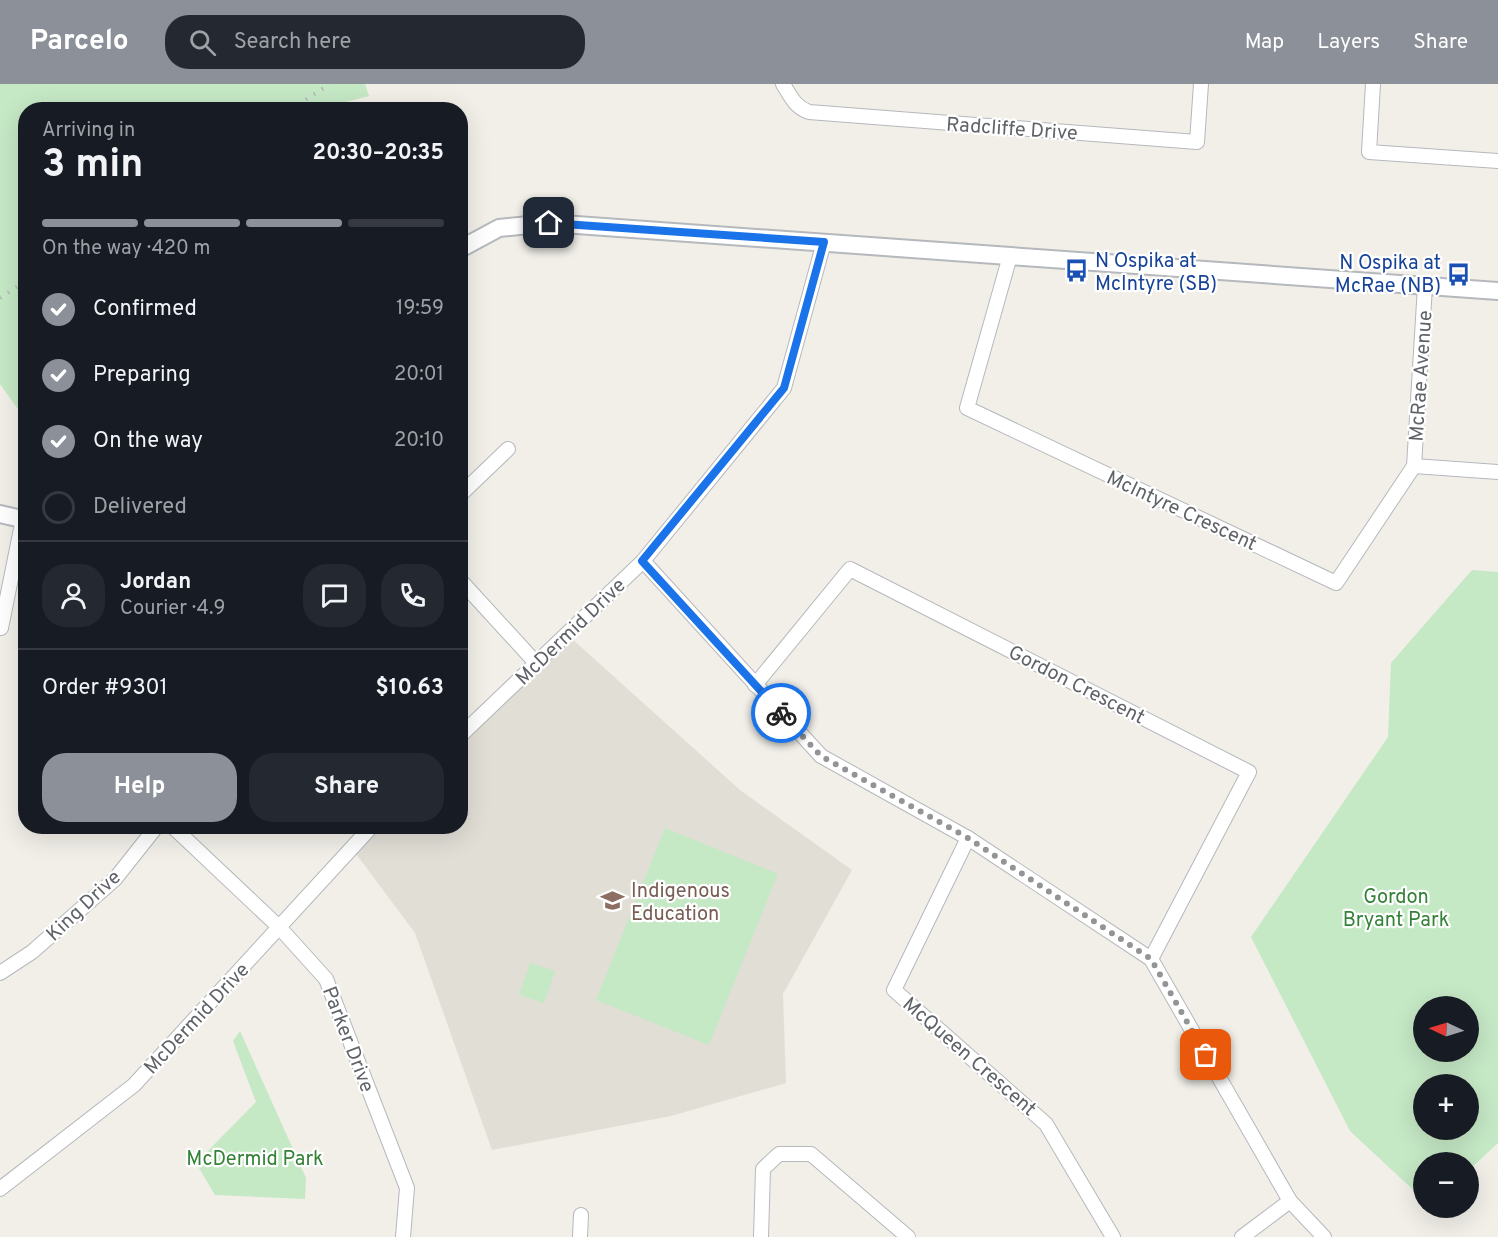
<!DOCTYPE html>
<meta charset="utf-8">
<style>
:root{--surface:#171b24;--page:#242831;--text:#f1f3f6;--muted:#9ea1a6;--line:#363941;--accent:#8c9099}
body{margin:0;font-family:Overpass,sans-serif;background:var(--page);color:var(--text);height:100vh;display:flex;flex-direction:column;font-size:22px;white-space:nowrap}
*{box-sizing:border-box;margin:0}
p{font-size:20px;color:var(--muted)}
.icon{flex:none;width:33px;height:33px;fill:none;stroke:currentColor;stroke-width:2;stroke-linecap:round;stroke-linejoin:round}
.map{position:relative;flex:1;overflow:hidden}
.panel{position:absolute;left:18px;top:18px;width:450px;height:732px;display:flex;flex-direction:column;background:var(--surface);border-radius:24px;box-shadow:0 6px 24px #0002}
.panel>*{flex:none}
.needle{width:39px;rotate:274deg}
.fabs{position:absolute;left:1413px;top:912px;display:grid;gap:12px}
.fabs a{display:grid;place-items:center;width:66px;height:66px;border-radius:50%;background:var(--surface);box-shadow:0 6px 24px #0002;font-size:30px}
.pin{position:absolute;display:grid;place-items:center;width:51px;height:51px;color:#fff;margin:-26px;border-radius:12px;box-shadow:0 3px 9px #0006}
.courier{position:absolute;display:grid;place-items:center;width:60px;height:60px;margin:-30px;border:4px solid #1a73e8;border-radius:50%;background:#fff;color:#222;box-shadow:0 2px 8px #0007}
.overview em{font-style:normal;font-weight:700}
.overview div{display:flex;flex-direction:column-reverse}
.overview{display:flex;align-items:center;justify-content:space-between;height:102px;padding:0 24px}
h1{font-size:39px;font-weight:700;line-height:45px}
.bar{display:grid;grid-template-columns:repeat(4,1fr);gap:9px 6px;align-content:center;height:72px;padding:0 24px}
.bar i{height:8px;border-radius:4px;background:var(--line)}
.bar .active{background:var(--accent)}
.bar p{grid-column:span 4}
.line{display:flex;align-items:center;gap:15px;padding:0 24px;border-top:2px solid var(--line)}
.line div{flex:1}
.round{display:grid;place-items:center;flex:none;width:63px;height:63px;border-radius:24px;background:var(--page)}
ol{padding:0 24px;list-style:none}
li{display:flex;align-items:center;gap:18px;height:66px}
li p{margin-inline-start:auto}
li .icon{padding:6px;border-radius:50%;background:var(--accent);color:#fff;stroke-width:4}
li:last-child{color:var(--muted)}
li i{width:33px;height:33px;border:3px solid var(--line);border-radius:50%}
.cta{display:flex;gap:12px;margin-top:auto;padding:12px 24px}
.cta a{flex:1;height:69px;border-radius:24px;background:var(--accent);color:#fff;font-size:24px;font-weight:700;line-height:69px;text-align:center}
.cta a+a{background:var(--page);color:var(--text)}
header{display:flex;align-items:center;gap:36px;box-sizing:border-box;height:84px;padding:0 30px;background:var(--accent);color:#fff}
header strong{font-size:28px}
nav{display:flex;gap:33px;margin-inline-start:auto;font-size:21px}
.search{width:420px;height:54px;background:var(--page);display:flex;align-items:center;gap:15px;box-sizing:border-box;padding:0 21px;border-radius:24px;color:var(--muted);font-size:22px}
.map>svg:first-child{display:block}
</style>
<header>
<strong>Parcelo</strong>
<div class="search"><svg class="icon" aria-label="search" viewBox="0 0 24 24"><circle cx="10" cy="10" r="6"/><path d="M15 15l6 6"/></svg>Search here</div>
<nav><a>Map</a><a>Layers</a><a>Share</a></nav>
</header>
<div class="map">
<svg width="1498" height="1153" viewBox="0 0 1498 1153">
<rect width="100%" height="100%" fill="#f1efe8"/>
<path fill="#e1ded6" d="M561,545l179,161 112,80 -69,124 3,89 -115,33 -179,34 -77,-217 -64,-86 19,-20 90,-1 1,-94z"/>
<g fill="#c5e8c5" fill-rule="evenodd">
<path d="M0,0h365l4,12 -54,14h-289l-1,309 -25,-35z"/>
<path d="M1472,486l26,2v571l-29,27 -1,-8h-44l-1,37 -73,-68 -99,-194 137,-200 3,-74zM1424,922h44v46h-44zM1468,1000v46h-44v-46z"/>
<path d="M665,744l113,46 -69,171 -113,-45z"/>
<path d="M530,879l25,8 -11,32 -25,-8z"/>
<path d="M240,947l66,147 -1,21 -90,-4 -19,-32 60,-61 -23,-61z"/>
</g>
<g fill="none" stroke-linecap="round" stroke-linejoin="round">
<defs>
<g id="minor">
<path d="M783,0c8,13 12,23 26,28l388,30 4,-58"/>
<path d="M1373,0l-4,68 129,9"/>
<path d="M1010,172l-43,152 369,175 78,-117 11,-180"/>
<path d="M1414,382l84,6"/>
<path d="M460,411l48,-46"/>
<path d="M643,477l178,195 147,82 183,121 139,242 34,36"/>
<path d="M460,496l76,83"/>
<path d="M1,544l22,-109"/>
<path d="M755,601l95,-116 399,203 -98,187"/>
<path d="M460,652l183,-175 141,-173 40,-146"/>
<path d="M172,742l107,101 47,52 81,209 -4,49"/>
<path d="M968,754l-74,152 152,134 67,113"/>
<path d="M0,889l32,-21 83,-73 42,-53"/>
<path d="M0,1105l134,-104 238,-259"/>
<path d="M580,1153l1,-22"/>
<path d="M761,1153l2,-68 16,-15h32l97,83"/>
<path d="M1242,1153l48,-36"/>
</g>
<g id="tertiary">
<path d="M460,165l39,-21 50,-5 949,68"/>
<path d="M0,430l26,6"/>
</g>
</defs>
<use href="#minor" stroke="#b5b8bc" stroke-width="16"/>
<use href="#tertiary" stroke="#b5b8bc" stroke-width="20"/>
<use href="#minor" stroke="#fff" stroke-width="14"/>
<use href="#tertiary" stroke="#fff" stroke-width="16"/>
<g stroke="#b6b7b8" stroke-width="4" stroke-dasharray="1.5 8" stroke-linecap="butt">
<path d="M290,26l40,-26"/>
<path d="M0,214l26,-17"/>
</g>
</g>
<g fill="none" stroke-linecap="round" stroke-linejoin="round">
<path stroke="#929495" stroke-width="6" stroke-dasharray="0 10.8" d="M781,629l40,43 147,82 183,121 55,96"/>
<path stroke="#1a73e8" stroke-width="8" d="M549,139l275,19 -40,146 -142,173 139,152"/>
</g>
<defs>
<symbol id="bus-bare" viewBox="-9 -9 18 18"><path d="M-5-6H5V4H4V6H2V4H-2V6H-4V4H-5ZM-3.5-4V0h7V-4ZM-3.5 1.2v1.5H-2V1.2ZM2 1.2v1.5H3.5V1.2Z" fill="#1a4fb4" stroke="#fff" stroke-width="2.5" paint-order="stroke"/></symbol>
<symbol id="school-bare" viewBox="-9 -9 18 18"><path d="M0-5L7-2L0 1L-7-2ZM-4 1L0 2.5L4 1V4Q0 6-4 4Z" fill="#8d6e63" stroke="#fff" stroke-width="2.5" paint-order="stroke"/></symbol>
</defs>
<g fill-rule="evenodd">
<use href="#bus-bare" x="1060" y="170" width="33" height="33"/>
<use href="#bus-bare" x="1442" y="174" width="33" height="33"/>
<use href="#school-bare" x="596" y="800" width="33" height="33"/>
</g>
<g text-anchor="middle" stroke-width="4.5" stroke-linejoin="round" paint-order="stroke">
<g font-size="20" fill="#5f6368" stroke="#fff">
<text transform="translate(1012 44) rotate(4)" y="7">Radcliffe Drive</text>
<text transform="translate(1420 292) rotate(-86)" y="7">McRae Avenue</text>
<text transform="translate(1182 426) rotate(25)" y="7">McIntyre Crescent</text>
<text transform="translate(570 547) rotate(-44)" y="7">McDermid Drive</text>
<text transform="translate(1077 600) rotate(27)" y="7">Gordon Crescent</text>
<text transform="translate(83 821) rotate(-43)" y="7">King Drive</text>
<text transform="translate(196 934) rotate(-47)" y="7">McDermid Drive</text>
<text transform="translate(349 955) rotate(69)" y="7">Parker Drive</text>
<text transform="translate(970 972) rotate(41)" y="7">McQueen Crescent</text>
</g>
<g font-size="20" fill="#164399" stroke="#fff" text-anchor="start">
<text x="1095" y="183">N Ospika at<tspan x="1095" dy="23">McIntyre (SB)</tspan></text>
<text x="1441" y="185" text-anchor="end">N Ospika at<tspan x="1441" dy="23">McRae (NB)</tspan></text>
</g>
<g font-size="20" fill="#785e54" stroke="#fff" text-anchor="start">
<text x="631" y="813">Indigenous<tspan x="631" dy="23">Education</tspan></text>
</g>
<g font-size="20" fill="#348238" stroke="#fff">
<text x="1396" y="819">Gordon<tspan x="1396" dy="23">Bryant Park</tspan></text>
<text x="255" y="1081">McDermid Park</text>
</g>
</g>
</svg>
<div class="fabs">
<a><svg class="needle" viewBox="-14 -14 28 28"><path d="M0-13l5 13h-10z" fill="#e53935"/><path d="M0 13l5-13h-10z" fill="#9ea1a6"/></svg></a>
<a>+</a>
<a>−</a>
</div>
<div class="pin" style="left:1206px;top:971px;background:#ea580c"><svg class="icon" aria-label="bag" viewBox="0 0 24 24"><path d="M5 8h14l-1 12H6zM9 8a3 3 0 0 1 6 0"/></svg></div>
<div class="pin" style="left:549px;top:139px;background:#1f2937"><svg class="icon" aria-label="home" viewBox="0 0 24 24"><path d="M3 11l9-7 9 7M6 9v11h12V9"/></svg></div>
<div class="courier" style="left:781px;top:629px"><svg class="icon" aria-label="bike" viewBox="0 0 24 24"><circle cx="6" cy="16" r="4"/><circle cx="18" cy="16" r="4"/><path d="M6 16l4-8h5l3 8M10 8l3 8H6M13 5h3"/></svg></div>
<section class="panel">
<div class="overview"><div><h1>3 min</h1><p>Arriving in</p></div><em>20:30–20:35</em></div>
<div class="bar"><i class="active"></i><i class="active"></i><i class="active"></i><i></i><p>On the way · 420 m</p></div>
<ol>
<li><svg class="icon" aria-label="check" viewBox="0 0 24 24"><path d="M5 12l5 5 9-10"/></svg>Confirmed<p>19:59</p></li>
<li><svg class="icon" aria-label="check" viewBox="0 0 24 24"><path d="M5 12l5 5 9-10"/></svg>Preparing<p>20:01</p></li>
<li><svg class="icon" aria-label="check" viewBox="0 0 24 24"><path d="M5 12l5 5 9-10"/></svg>On the way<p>20:10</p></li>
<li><i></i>Delivered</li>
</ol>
<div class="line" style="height:108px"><a class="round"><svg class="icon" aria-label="person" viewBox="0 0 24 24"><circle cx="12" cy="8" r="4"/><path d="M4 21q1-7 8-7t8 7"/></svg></a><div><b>Jordan</b><p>Courier · 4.9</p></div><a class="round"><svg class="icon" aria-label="chat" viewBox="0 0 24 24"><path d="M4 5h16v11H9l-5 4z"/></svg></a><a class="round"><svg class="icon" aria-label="phone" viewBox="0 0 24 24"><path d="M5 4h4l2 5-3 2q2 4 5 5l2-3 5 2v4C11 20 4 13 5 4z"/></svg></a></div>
<div class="line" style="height:78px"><div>Order #9301</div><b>$10.63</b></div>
<div class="cta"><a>Help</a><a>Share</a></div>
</section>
</div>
